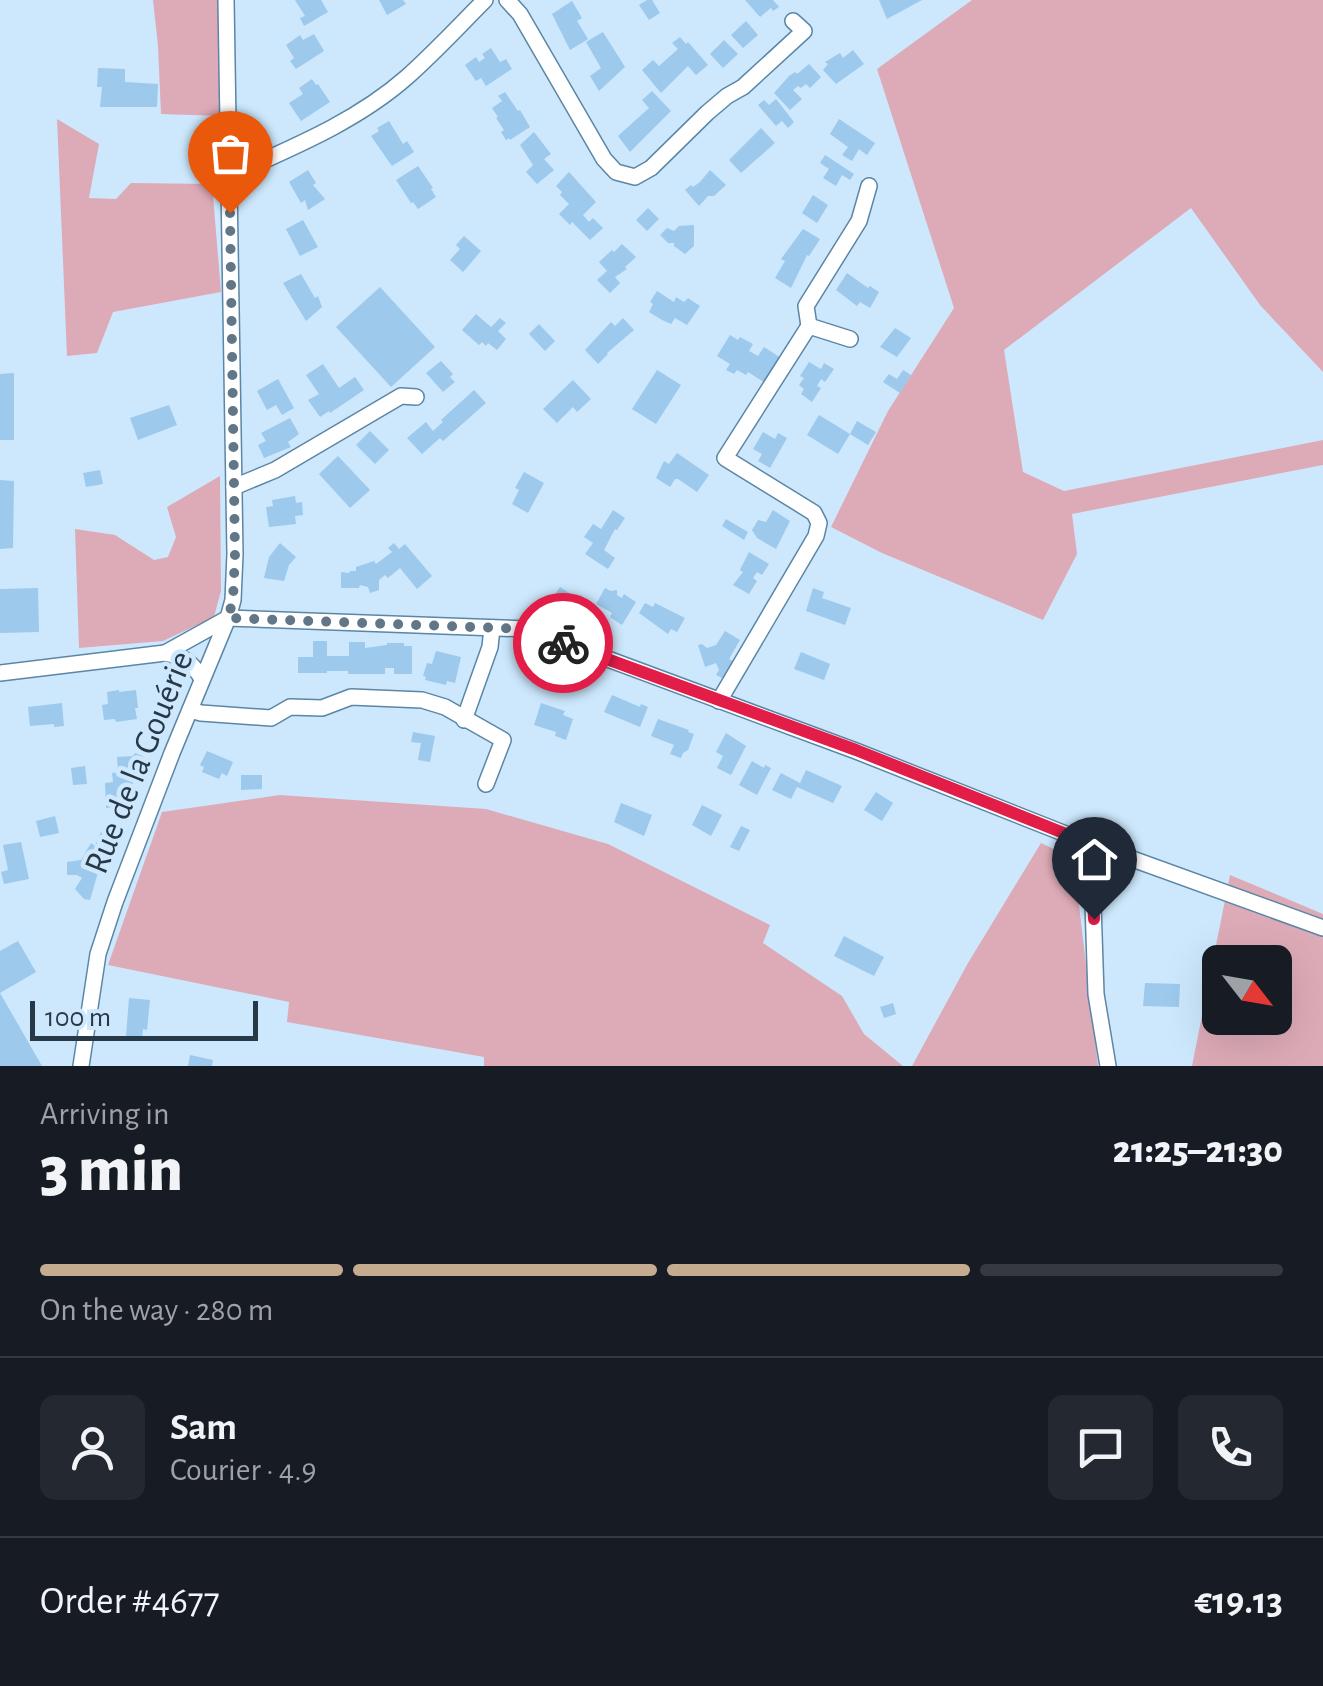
<!DOCTYPE html>
<meta charset="utf-8">
<style>
:root{--surface:#171b24;--page:#242831;--text:#f1f3f6;--muted:#9ea1a6;--line:#363941;--accent:#c5ac90}
body{margin:0;font-family:"Alegreya Sans",sans-serif;background:var(--page);color:var(--text);height:100vh;display:flex;flex-direction:column;font-size:38px;white-space:nowrap}
*{box-sizing:border-box;margin:0}
p{font-size:32px;color:var(--muted)}
.icon{flex:none;width:55px;height:55px;fill:none;stroke:currentColor;stroke-width:2;stroke-linecap:round;stroke-linejoin:round}
.map{position:relative;height:1066px;overflow:hidden}
.panel{display:flex;flex-direction:column;background:var(--surface);flex:1}
.panel>*{flex:none}
.needle{width:65px;rotate:121deg}
.buttons{position:absolute;left:1202px;top:945px;display:grid;gap:20px}
.buttons a{display:grid;place-items:center;width:90px;height:90px;border-radius:15px;background:var(--surface);box-shadow:0 10px 40px #0002;font-size:50px}
.scale{position:absolute;left:30px;bottom:25px;width:228px;box-sizing:border-box;padding-left:10px;border:5px solid #273947;border-top:0;font-size:28px;line-height:35px;white-space:nowrap;color:#273947;-webkit-text-stroke:8px #cde8fd;paint-order:stroke}
.pin{position:absolute;display:grid;place-items:center;width:85px;height:85px;color:#fff;margin:-102px -42px;border-radius:50% 50% 50% 0;rotate:-45deg;box-shadow:0 0 10px #0007}
.pin .icon{rotate:45deg}
.courier{position:absolute;display:grid;place-items:center;width:100px;height:100px;margin:-50px;border:8px solid #e11d48;border-radius:50%;background:#fff;color:#222;box-shadow:0 2px 12px #0007}
.overview em{font-style:normal;font-weight:800}
.overview div{display:flex;flex-direction:column-reverse}
.overview{display:flex;align-items:center;justify-content:space-between;height:170px;padding:0 40px}
h1{font-size:65px;font-weight:800;line-height:75px}
.bar{display:grid;grid-template-columns:repeat(4,1fr);gap:15px 10px;align-content:center;height:120px;padding:0 40px}
.bar i{height:12px;border-radius:8px;background:var(--line)}
.bar .on{background:var(--accent)}
.bar p{grid-column:span 4}
.line{display:flex;align-items:center;gap:25px;padding:0 40px;border-top:2px solid var(--line)}
.line div{flex:1}
.round{display:grid;place-items:center;flex:none;width:105px;height:105px;border-radius:15px;background:var(--page)}
.map>svg:first-child{display:block}
</style>
<div class="map">
<svg width="1323" height="1066" viewBox="0 0 1323 1066">
<rect width="100%" height="100%" fill="#cde8fd"/>
<g fill="#ddabb7" fill-rule="evenodd">
<path d="M153,0h66l2,116 -60,-2 -3,-68z"/>
<path d="M972,0h351v372l-63,-67 -69,-97 -187,142 19,122 41,19 259,-51v25l-251,49 5,40 -34,66 -161,-67 -51,-26 57,-116 66,-103 -77,-239z"/>
<path d="M57,119l42,25 -10,54 27,1 15,-16 81,1 9,108 -108,20 -16,41 -30,3z"/>
<path d="M220,476l1,115 -7,26 -51,24 -84,7 -4,-119 40,6 39,25 14,-3 8,-20 -9,-30z"/>
<path d="M280,795l206,14 122,35 162,81 -7,18 79,53 22,38 39,32h-419v-9l-197,-35 2,-20 -181,-37 54,-153z"/>
<path d="M1041,843l40,19 -3,35 20,169h-186l56,-103z"/>
<path d="M1230,875l93,39v152h-131zM1220,962h55v56h-55z"/>
</g>
<g fill="#9cc9ec">
<path d="M295,0h26l7,12 -24,14 -4,-8 5,-2z"/>
<path d="M379,0h24l3,4 -19,11z"/>
<path d="M647,0h5l8,13 -11,7 -10,-15z"/>
<path d="M745,0h28l6,7 -6,4 -2,-3 -11,9z"/>
<path d="M879,0h43l-35,19z"/>
<path d="M572,1l10,17 -5,3 11,18 -18,11 -18,-36z"/>
<path d="M746,21l12,14 -15,13 -12,-13z"/>
<path d="M603,32l22,35 -26,24 -9,-15 11,-8 -15,-26z"/>
<path d="M314,34l10,17 -28,18 -6,-8 4,-3 -8,-13 14,-10 3,5z"/>
<path d="M680,37l6,7 2,-2 20,23 -12,10 -8,-9 -27,27 -19,-23 11,-10 6,6 19,-17 -6,-6z"/>
<path d="M724,40l14,14 -15,14 -13,-14z"/>
<path d="M491,48l9,14 6,-3 6,10 -26,17 -5,-8 -5,3 -11,-16 11,-8 3,5 6,-4 -3,-4z"/>
<path d="M853,50l11,14 -28,20 -13,-14 5,-6 -3,-2 15,-9 3,5z"/>
<path d="M809,64l12,13 -11,11 -4,-4 -5,4 -3,-2 -5,4 9,9 -12,11 -16,-17 15,-17 6,-4 2,2z"/>
<path d="M98,68l27,1v13l33,2 -1,23h-57l2,-20h-5z"/>
<path d="M312,79l4,6 2,-1 12,18 -29,19 -12,-18 14,-9 -4,-6z"/>
<path d="M652,91l19,20 -41,41 -12,-16 31,-28 -7,-8z"/>
<path d="M505,92l13,19 2,-1 10,17 -20,13 -1,-2 -3,2 -5,-8 3,-2 -8,-12 2,-1 -6,-9 10,-7 -4,-5z"/>
<path d="M776,99l18,23 -6,6 -6,-7 -6,5 -18,-21 6,-5 5,5z"/>
<path d="M839,119l36,24 -8,12 -8,-6 -7,12 -10,-6 6,-8 -18,-13z"/>
<path d="M389,121l14,23 4,-3 7,11 -22,14 -21,-30 8,-5 -2,-3z"/>
<path d="M761,128l14,15 -34,30 -12,-13z"/>
<path d="M534,132l17,22 -7,5 10,11 -17,14 -11,-12 7,-7 -13,-20z"/>
<path d="M825,155l29,19 -4,6 -8,-5 -6,11 -13,-8 6,-9 -9,-6z"/>
<path d="M418,166l15,22 -2,1 5,8 -18,12 -5,-7 -2,1 -15,-23z"/>
<path d="M308,170l8,13 -3,2 12,14 -17,11 -3,-10 -4,3 -12,-21z"/>
<path d="M710,170l16,15 -12,11h-6l-9,10 -14,-16 6,-5 2,2 7,-5z"/>
<path d="M569,172l27,30 -13,13 6,7 4,-4 10,10 -13,12 -18,-18 -2,3 -11,-11 10,-10 -9,-9 2,-3 -6,-6z"/>
<path d="M813,195l15,10 -11,18 -15,-10z"/>
<path d="M648,208l11,11 -12,12 -11,-11z"/>
<path d="M303,220l15,27 -18,9 -14,-27z"/>
<path d="M694,225v21l-9,8 -11,-8v-3h-6l-8,-8 7,-7 7,3 5,-5z"/>
<path d="M803,229l17,10 -11,17 -2,-1 -16,33 -16,-10 10,-17 -4,-2z"/>
<path d="M464,236l17,15 -18,21 -13,-12 10,-11 -4,-4z"/>
<path d="M622,244l14,13 -11,10 2,2 -12,8 5,6 -10,10 -13,-13 10,-9 -8,-9 13,-12 2,2z"/>
<path d="M847,273l21,15 2,-2 9,6 -9,16 -10,-6 -3,4 -21,-16z"/>
<path d="M301,274l14,24 3,-2 4,11 -16,14 -23,-38z"/>
<path d="M380,287l55,60 -44,40 -55,-60z"/>
<path d="M657,291l17,11 2,-5 8,5 4,-4 12,8 -13,19 -12,-7 -4,6 -9,-4 -13,-8 4,-8 -3,-2z"/>
<path d="M476,314l15,13 9,-9 6,5 -8,8 8,8 -9,11 -9,-7 -2,3 -4,-4 -3,3 -17,-15z"/>
<path d="M623,318l11,12 -27,23 1,1 -10,10 -13,-14 26,-28 4,4z"/>
<path d="M539,324l16,17 -10,10 -16,-17z"/>
<path d="M895,328l16,10 -14,19 -17,-10z"/>
<path d="M730,335l8,5 2,-3 13,7 -4,7 9,5 6,-9 17,11 -16,25 -17,-11 -2,3 -9,-5 -3,4 -8,-4 4,-6 -13,-8z"/>
<path d="M441,361l12,13 -3,3 5,5 -12,10 -17,-19z"/>
<path d="M809,362l12,7 3,-6 10,6 -9,13 -4,-3 -4,7 4,2 -9,14 -11,-8 3,-5 -5,-4 5,-7 -4,-2z"/>
<path d="M323,364l16,24 16,-11 9,13 -34,23 -1,-2 -9,6 -12,-17 11,-6 -13,-19z"/>
<path d="M657,370l24,15 -25,39 -24,-15z"/>
<path d="M903,370l8,5 -11,18 -17,-11 6,-8 8,5z"/>
<path d="M14,373v67h-14v-66z"/>
<path d="M278,379l16,29 -12,7 -6,-10 -9,5 -10,-19z"/>
<path d="M573,380l18,19 -14,13 -4,-5 -16,16 -14,-14z"/>
<path d="M474,390l12,13 -43,38 -3,-3 -18,16 -15,-16 19,-16 7,9 10,-9 -2,-2z"/>
<path d="M169,405l8,20 -39,15 -8,-22z"/>
<path d="M819,415l31,19 7,-13 19,11 -8,13 -18,-11 -12,20 -31,-19z"/>
<path d="M290,418l9,16 -11,8 3,5 -27,11 -6,-13 8,-4 -5,-8z"/>
<path d="M370,431l19,19 -14,14 -19,-19z"/>
<path d="M763,432l12,7 3,-6 9,5 -17,30 -12,-7 4,-7 -9,-5z"/>
<path d="M677,453l32,22 -12,17 -19,-13h-3l-5,8 -14,-9 8,-17 5,3z"/>
<path d="M338,456l32,34 -20,18 -31,-34z"/>
<path d="M100,470l3,14 -17,3 -3,-14z"/>
<path d="M524,472l20,11 -16,30 -16,-9 7,-14 -4,-2z"/>
<path d="M0,480l14,1 -1,67 -13,1z"/>
<path d="M295,496l1,7 6,-1 1,13 -8,1 1,8 -27,3 -3,-20 7,-1 -1,-6z"/>
<path d="M613,510l12,8 -8,12 -2,-1 -11,21 11,8 -7,11 -23,-15 8,-11 -9,-6 9,-13 8,5z"/>
<path d="M773,510l17,11 -14,28 -19,-11 -5,-8 6,-10 8,2z"/>
<path d="M726,519l22,13 -4,8 -22,-14z"/>
<path d="M280,543l16,14 -7,8 -5,16 -20,-3 5,-21z"/>
<path d="M394,543l5,6 6,-5 27,32 -15,13 -17,-21 -12,10 -3,-3 -6,5v10l-9,3 -2,-6 -8,-2 -1,3h-18v-16l8,1 1,-2h6v-4l18,-6 2,3 16,-12 -4,-4z"/>
<path d="M749,552l20,12 -7,11 -5,-3 -4,6 4,3 -8,13 -16,-9 10,-13 -3,-2z"/>
<path d="M560,587l18,12 2,-4 7,5 -13,20 -25,-16z"/>
<path d="M38,588l1,44 -39,1v-44z"/>
<path d="M605,588l6,3 6,-1v5l5,3 2,-4 12,8 -14,23 -12,-8 2,-4 -16,-9z"/>
<path d="M813,588l11,4 -2,6 29,10 -6,17 -39,-14z"/>
<path d="M645,603l8,4 2,-4 30,15 -8,14 -6,-3 -3,5 -29,-21z"/>
<path d="M725,631l15,9 -11,19 7,4 -10,17 -10,-5 3,-5 -3,-7 -11,4 -7,-22 4,-1 5,4 9,-3z"/>
<path d="M313,641h14v15h22v-14h16v6l22,-3v-2h17v3h8v28h-18v-6h-9v6h-37v-3h-21v2h-29v-16h15z"/>
<path d="M436,651l25,6 -6,26 -8,-2 -1,4 -21,-5 1,-3 -3,-1 4,-13 5,1z"/>
<path d="M801,652l29,12 -6,16 -30,-11z"/>
<path d="M119,690v2l17,-2 2,18h-3l2,11 -21,3 -1,-3 -11,1 -2,-15 6,-1 -1,-12z"/>
<path d="M612,695l28,12 1,-3 7,3 -8,20 -36,-15z"/>
<path d="M62,703l2,23 -10,1v-3l-24,2 -2,-19z"/>
<path d="M541,703l24,8 -2,4 10,4 -7,21 -11,-4 1,-4 -22,-7z"/>
<path d="M658,719l31,11 -1,2 6,2 -6,16 -5,3 -2,5 -11,-4 4,-9 -23,-9z"/>
<path d="M413,732l22,4 -5,26 -12,-2 3,-17 -10,-1z"/>
<path d="M726,733l20,13 -15,29 -14,-7 6,-12 -7,-4z"/>
<path d="M207,751l26,11 -6,14 -5,-3 -3,6 -17,-7 2,-5 -4,-2z"/>
<path d="M135,753l8,3 -3,8 2,1 -6,15 -3,-1v7h-3l-3,20 -21,2 -1,-25 8,-1 -1,-9 6,-1 -1,-15 16,-1z"/>
<path d="M752,761l12,7 1,-3 6,3 -14,27 -18,-10z"/>
<path d="M85,766l2,18 -14,1 -2,-17z"/>
<path d="M806,770l36,16 -9,17 -36,-16 -6,12 -19,-9 9,-17 19,10z"/>
<path d="M241,775h21v14l-21,1z"/>
<path d="M876,792l17,11 -11,18 -18,-11z"/>
<path d="M621,803l31,12 -8,21 -30,-14z"/>
<path d="M702,805l20,10 -11,21 -19,-11z"/>
<path d="M55,816l4,17 -19,4 -4,-16z"/>
<path d="M741,826l9,4 -11,21 -9,-4z"/>
<path d="M101,832l12,7 -14,30 -9,31 -6,-1 -9,-10 7,-11 -5,-3h-10v-13l14,-2 10,-17 4,3z"/>
<path d="M21,842l8,37 -25,5 -3,-12 7,-2 -5,-25z"/>
<path d="M844,936l40,21 -10,19 -40,-20z"/>
<path d="M18,941l18,31 -36,21v-42z"/>
<path d="M1145,983l35,1 -1,23 -36,-1z"/>
<path d="M0,993l42,73h-42z"/>
<path d="M129,998l21,2 -3,30 -4,-1 -1,9 -16,-2z"/>
<path d="M893,1003l3,11 -12,4 -4,-11z"/>
<path d="M190,1055l23,5 -1,6h-24z"/>
</g>
<g fill="none" stroke-linecap="round" stroke-linejoin="round">
<defs>
<g id="minor">
<path d="M507,0l13,14 84,145 12,13 19,5 16,-9 56,-55 20,-17 16,-9 61,-56 -11,-10"/>
<path d="M229,176c62,-28 127,-54 178,-99 27,-24 52,-51 78,-77"/>
<path d="M850,339l-41,-13 -3,-20 53,-85 10,-35"/>
<path d="M234,487l41,-17 126,-74 15,1"/>
<path d="M165,653c19,4 27,9 37,26"/>
<path d="M0,673l165,-20 63,-35 299,11 329,122 235,93 232,84"/>
<path d="M719,701l97,-165 3,-13 -5,-10 -89,-55 84,-132"/>
<path d="M190,710l11,3 70,5 19,-11 32,1 29,-11 71,3 23,7 58,33 -17,44"/>
<path d="M464,720l26,-73 2,-19"/>
<path d="M1091,844l5,150 12,72"/>
<path d="M81,1066l17,-112 17,-52 57,-149 56,-135 5,-18 2,-46 -9,-554"/>
</g>
</defs>
<use href="#minor" stroke="#5b86a6" stroke-width="18"/>
<use href="#minor" stroke="#fff" stroke-width="15"/>
</g>
<g fill="none" stroke-linecap="round" stroke-linejoin="round">
<path stroke="#617687" stroke-width="10" stroke-dasharray="0 18" d="M230,213l5,341 -2,46 -5,18 299,11 36,14"/>
<path stroke="#e11d48" stroke-width="12" d="M563,643l293,107 235,94 3,75"/>
</g>
<g text-anchor="middle" stroke-width="9" stroke-linejoin="round" paint-order="stroke">
<g font-size="35" fill="#273947" stroke="#cde8fd">
<text transform="translate(138 762) rotate(-68)" y="12">Rue de la Gouérie</text>
</g>
</g>
</svg>
<div class="buttons">
<a><svg class="needle" viewBox="-14 -14 28 28"><path d="M0-13l5 13h-10z" fill="#e53935"/><path d="M0 13l5-13h-10z" fill="#9ea1a6"/></svg></a>
</div>
<div class="scale">100 m</div>
<div class="pin" style="left:230px;top:213px;background:#ea580c"><svg class="icon" aria-label="bag" viewBox="0 0 24 24"><path d="M5 8h14l-1 12H6zM9 8a3 3 0 0 1 6 0"/></svg></div>
<div class="pin" style="left:1094px;top:919px;background:#1f2937"><svg class="icon" aria-label="home" viewBox="0 0 24 24"><path d="M3 11l9-7 9 7M6 9v11h12V9"/></svg></div>
<div class="courier" style="left:563px;top:643px"><svg class="icon" aria-label="bike" viewBox="0 0 24 24"><circle cx="6" cy="16" r="4"/><circle cx="18" cy="16" r="4"/><path d="M6 16l4-8h5l3 8M10 8l3 8H6M13 5h3"/></svg></div>
</div>
<section class="panel">
<div class="overview"><div><h1>3 min</h1><p>Arriving in</p></div><em>21:25–21:30</em></div>
<div class="bar"><i class="on"></i><i class="on"></i><i class="on"></i><i></i><p>On the way · 280 m</p></div>
<div class="line" style="height:180px"><a class="round"><svg class="icon" aria-label="person" viewBox="0 0 24 24"><circle cx="12" cy="8" r="4"/><path d="M4 21q1-7 8-7t8 7"/></svg></a><div><b>Sam</b><p>Courier · 4.9</p></div><a class="round"><svg class="icon" aria-label="chat" viewBox="0 0 24 24"><path d="M4 5h16v11H9l-5 4z"/></svg></a><a class="round"><svg class="icon" aria-label="phone" viewBox="0 0 24 24"><path d="M5 4h4l2 5-3 2q2 4 5 5l2-3 5 2v4C11 20 4 13 5 4z"/></svg></a></div>
<div class="line" style="height:130px"><div>Order #4677</div><b>€19.13</b></div>
</section>
